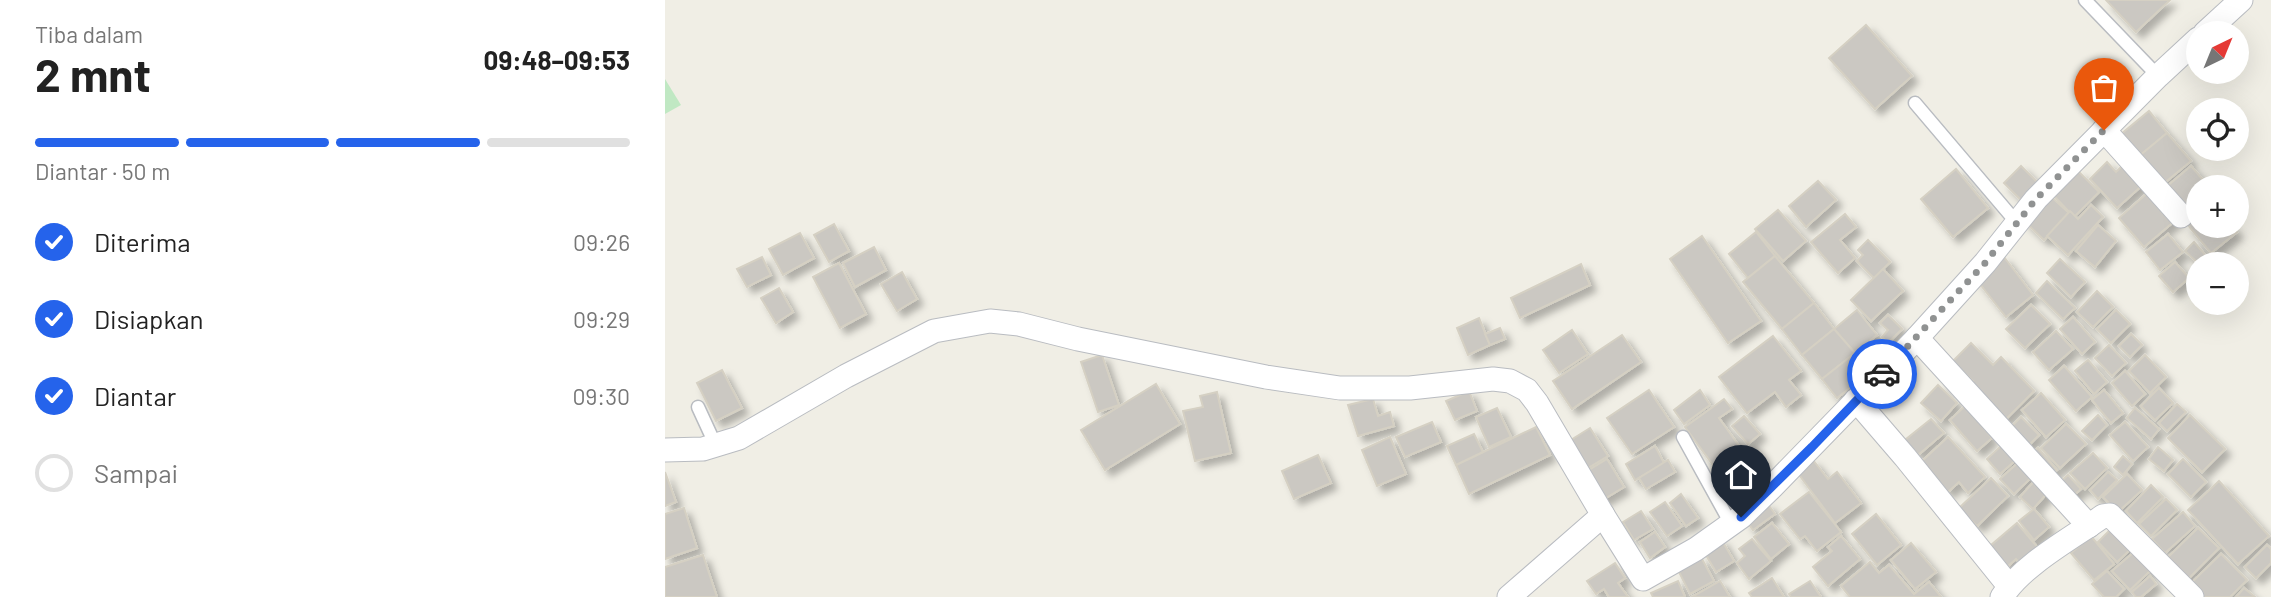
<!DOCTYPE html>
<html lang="id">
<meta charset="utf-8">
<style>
:root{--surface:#fff;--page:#f6f6f6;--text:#222;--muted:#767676;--line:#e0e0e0;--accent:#2563eb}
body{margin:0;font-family:Barlow,sans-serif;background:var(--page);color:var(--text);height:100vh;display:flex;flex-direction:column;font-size:26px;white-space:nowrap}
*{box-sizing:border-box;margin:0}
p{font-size:23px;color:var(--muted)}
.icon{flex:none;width:38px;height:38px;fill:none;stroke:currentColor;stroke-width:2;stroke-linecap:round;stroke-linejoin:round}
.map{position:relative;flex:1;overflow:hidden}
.side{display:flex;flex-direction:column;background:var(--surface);width:665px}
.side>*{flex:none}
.needle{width:46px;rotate:43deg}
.buttons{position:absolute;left:1521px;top:21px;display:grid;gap:14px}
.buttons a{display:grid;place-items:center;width:63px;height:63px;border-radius:50%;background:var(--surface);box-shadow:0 7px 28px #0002;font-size:35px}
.pin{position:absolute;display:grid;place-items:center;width:60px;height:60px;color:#fff;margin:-72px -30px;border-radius:50% 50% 50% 0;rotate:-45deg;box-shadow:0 0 7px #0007}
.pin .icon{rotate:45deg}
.courier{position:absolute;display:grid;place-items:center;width:70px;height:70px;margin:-35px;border:5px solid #2563eb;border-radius:50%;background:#fff;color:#222;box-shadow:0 2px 9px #0007}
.head em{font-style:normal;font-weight:700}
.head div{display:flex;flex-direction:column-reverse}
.head{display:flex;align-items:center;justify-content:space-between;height:119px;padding:0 35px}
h1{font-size:46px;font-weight:700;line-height:52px}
.bar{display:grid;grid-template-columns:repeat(4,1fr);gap:10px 7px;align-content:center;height:84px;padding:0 35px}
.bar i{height:9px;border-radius:5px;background:var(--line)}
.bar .current{background:var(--accent)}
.bar p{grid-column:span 4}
ol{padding:0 35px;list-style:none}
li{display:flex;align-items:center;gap:21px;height:77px}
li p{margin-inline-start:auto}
li .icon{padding:7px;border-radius:50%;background:var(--accent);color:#fff;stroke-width:4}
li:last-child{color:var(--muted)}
li i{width:38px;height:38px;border:4px solid var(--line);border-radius:50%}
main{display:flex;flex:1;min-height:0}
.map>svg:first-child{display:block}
</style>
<main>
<section class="side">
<div class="head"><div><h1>2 mnt</h1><p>Tiba dalam</p></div><em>09:48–09:53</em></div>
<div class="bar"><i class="current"></i><i class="current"></i><i class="current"></i><i></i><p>Diantar · 50 m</p></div>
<ol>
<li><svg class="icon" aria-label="check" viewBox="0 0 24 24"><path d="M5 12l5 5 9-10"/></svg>Diterima<p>09:26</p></li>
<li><svg class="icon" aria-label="check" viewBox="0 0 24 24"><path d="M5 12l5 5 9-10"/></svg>Disiapkan<p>09:29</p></li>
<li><svg class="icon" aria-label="check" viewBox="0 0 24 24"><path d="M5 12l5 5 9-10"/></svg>Diantar<p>09:30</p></li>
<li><i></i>Sampai</li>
</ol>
</section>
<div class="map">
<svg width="1606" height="597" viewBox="0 0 1606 597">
<defs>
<filter id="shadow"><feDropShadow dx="6" dy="6" stdDeviation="3.5" flood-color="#0004"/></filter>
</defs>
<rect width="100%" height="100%" fill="#f0eee5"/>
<path fill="#c0e8c3" d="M0,79l16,26 -16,9z"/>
<g fill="#cbc8c2" stroke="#d5d0c3" stroke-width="2" filter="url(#shadow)">
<path d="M1441,0h64l-34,32z"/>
<path d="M1201,25l46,51 -37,33 -46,-51z"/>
<path d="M1484,111l18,22 -29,24 -18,-22z"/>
<path d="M1502,133l24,28 -29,24 -24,-28z"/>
<path d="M1463,160l19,21 -30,27 -27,-29 17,-17 9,10z"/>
<path d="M1356,166l18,18 -17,17 -18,-18z"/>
<path d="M1526,166l18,21h-11v24l-8,6 -25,-29z"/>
<path d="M1291,169l32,39 -35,29 -32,-38z"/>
<path d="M1414,172l20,20 -25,25 -20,-21z"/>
<path d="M1153,181l18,19 -30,27 -17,-21z"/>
<path d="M1487,189l25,30 -33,28 -25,-29z"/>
<path d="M1383,194l21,19 -25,27 -21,-20z"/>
<path d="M1426,205l12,12 -35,38 -21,-19 23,-25 8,8z"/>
<path d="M1113,210l28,31 -23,20 -28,-32z"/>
<path d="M1180,214l11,13 -16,13 15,18 -17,15 -27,-31z"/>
<path d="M1533,215v11h34l5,6 -26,21 -24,-29z"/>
<path d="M169,224l15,27 -20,11 -15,-27z"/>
<path d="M1433,225l18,16 -21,26 -19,-16z"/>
<path d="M1091,232l19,24 -27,22 -19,-24z"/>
<path d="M135,233l14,25 -31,17 -14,-26z"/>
<path d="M1503,234l15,18 -23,18 -14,-18z"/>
<path d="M1037,236l59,85 -33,22 -58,-84z"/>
<path d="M1203,240l22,22 -16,16 -17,-17 6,-6 -5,-5z"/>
<path d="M1529,242l13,15 -8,7 -14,-13z"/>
<path d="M209,247l12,23 -31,17 -12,-24z"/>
<path d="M1110,256l39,47 -32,26 -39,-47z"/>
<path d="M97,257l9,18 -24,12 -10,-18z"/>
<path d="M1339,257l29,38 -27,22 -30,-38z"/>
<path d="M1395,259l25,23 -14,15 -24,-24z"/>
<path d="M1510,262l14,16 -16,14 -14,-16z"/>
<path d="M174,263l27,51 -26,14 -27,-51z"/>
<path d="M916,264l9,21 -70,33 -9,-20z"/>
<path d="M1218,269l20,22 -32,30 -20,-21z"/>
<path d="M237,272l15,27 -20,12 -16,-27z"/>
<path d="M1382,281l28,27 -12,11 -27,-26z"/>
<path d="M114,288l14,24 -17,11 -15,-25z"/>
<path d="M1432,291l16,16 -20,20 -16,-15z"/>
<path d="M1149,303l20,26 -32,26 -20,-26z"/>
<path d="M1366,305l19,19 -25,24 -19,-19z"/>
<path d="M1192,310l20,25 -22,18 -21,-24z"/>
<path d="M1451,310l14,14 -19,19 -14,-14z"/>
<path d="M1223,315l14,14 -14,14 -6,-6 6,-7 -8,-7z"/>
<path d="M1408,317l22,25 -13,12 -22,-25z"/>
<path d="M814,318l11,27 -22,10 -11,-27z"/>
<path d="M835,328l5,11 -15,6 -5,-11z"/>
<path d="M1169,329l21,24 -33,26 -20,-24z"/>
<path d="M907,330l16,24 -29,19 -16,-23z"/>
<path d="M1391,331l17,18 -24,21 -16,-18z"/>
<path d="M1466,334l11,11 -12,12 -11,-11z"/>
<path d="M957,335l19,27 -69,47 -19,-28z"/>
<path d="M1108,336l28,35 -12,9 12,15 -15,12 -11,-15 -28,21 -28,-36z"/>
<path d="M1306,343l22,22 8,-8 33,34 -30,30 -35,-36 4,-4 -20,-20z"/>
<path d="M1444,345l17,18 -14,13 -17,-18z"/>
<path d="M1190,353l15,19 -33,26 -15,-19z"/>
<path d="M437,355l17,50 -21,7 -17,-50z"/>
<path d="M1480,355l21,22 -16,16 -21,-22z"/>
<path d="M1423,360l19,22 -13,12 -19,-23z"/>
<path d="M1399,366l28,31 -16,14 -27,-31z"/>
<path d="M57,370l20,38 -26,13 -19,-38z"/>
<path d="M1460,371l20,23 -13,12 -20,-23z"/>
<path d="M491,384l24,40 -75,46 -24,-40z"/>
<path d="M1273,385l19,18 -16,18 -20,-18z"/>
<path d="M1494,388l14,15 -18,17 -14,-14z"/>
<path d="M984,390l25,37 -42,27 -25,-36z"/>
<path d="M1035,390l10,15 -26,19 -10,-14z"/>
<path d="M1439,390l19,23 -12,10 -19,-23z"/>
<path d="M804,391l8,20 -22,9 -9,-19z"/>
<path d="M552,392l14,61 -36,8 -12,-50 20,-4 -3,-11z"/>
<path d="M1376,393l24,27 -19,17 -24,-27z"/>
<path d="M708,399l5,17 12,-4 4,14 -36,10 -10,-31z"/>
<path d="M1059,399l8,10 -13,9 23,32 -26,19 -31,-42z"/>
<path d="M1512,404l9,8 -19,19 -8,-8z"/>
<path d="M1300,406l27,32 -15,13 -27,-31z"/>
<path d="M832,408l14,29 -22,10 -13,-30z"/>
<path d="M1470,408l24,21 -8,10 -24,-21z"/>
<path d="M1433,415l9,10 -15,15 -10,-9z"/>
<path d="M1525,415l35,34 -23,23 -34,-34z"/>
<path d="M1079,416l16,18 -12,10 -16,-18z"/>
<path d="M1356,417l18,18 -13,13 -18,-18z"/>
<path d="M1266,419l13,14 -26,22 -13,-15z"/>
<path d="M767,422l9,20 -36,15 -9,-20z"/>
<path d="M1460,422l23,25 -15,14 -23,-26z"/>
<path d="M1401,424l20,20 -26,24 -19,-20z"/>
<path d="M871,427l14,28 -81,39 -13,-29z"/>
<path d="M925,428l18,28 -25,15 -17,-28z"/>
<path d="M809,434l9,18 -27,13 -9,-19z"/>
<path d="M725,437l16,37 -29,12 -15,-36z"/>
<path d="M1283,437l37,40 -17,16 -9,-11 -11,10 -27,-30z"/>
<path d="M1338,444l14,15 -17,15 -13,-15z"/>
<path d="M990,446l9,17 -29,17 -9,-16z"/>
<path d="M1493,447l15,13 -9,11 -15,-12z"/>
<path d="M1373,448l19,22 -7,6 -19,-22z"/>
<path d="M1079,452l11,16 -24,18 -12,-16z"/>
<path d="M1428,453l14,15 -22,21 -15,-16z"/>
<path d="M653,455l13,28 -37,16 -12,-28z"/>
<path d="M1458,456l9,8 -9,11 -9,-8z"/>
<path d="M942,459l17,28 -23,14 -17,-28z"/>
<path d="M1518,459l23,23 -15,15 -23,-23z"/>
<path d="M1003,460l7,12 -29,17 -7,-11z"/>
<path d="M1148,460l15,19 9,-7 24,31 -26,20 -38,-51z"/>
<path d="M1356,460l13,15 -20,19 -14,-15z"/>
<path d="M0,472l11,30 -11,4z"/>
<path d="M1443,472l9,8 -19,19 -8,-9z"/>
<path d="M1462,474l15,16 -24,22 -15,-15z"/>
<path d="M1403,475l13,14 -10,9 -13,-14z"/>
<path d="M1326,478l17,18 -31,30 -18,-18z"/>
<path d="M1372,478l13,12 -17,19 -13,-12z"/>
<path d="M1554,481l50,55 -31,28 -50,-54z"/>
<path d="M1486,485l12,12 -26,26 -11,-12z"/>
<path d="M1144,492l32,40 -24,19 -12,-15 -5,3 -20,-25z"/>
<path d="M1016,494l17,24 -12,8 -16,-23z"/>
<path d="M1501,499l11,11 -26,26 -12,-12z"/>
<path d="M1000,502l17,24 -15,10 -17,-24z"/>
<path d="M1102,503l8,11 -22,16 -8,-11z"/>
<path d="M19,508l13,40 -32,11v-45z"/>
<path d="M1369,509l15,18 -15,13 -15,-19z"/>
<path d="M976,511l12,18 -19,11 -11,-18z"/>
<path d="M1518,512l12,14 -30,27 -13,-14z"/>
<path d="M1211,514l25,31 -24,20 -25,-31z"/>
<path d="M1107,523l17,21 -18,15 -17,-22z"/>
<path d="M1352,523l22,26 -18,16 -5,-6 -9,8 -17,-21z"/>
<path d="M1449,526l20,20 -17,16 -19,-20z"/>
<path d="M1533,528l21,20 -35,35 -21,-21z"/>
<path d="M990,532l10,15 -15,11 -10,-16z"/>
<path d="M1176,536l19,23 -32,27 -15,-19 19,-16 -4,-4z"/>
<path d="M1426,536l23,28 -20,16 -23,-27z"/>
<path d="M1056,539l13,22 -18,11 -13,-22z"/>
<path d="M1087,539l19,22 -22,18 -12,-16 8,-7 -6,-7z"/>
<path d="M1246,543l25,29 -21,17 -24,-29z"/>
<path d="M1602,545l4,4v14l-15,15 -11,-11z"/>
<path d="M1468,553l17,18 -20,19 -18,-19z"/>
<path d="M1556,554l26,26 -17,17h-33l-10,-10z"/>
<path d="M38,555l14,42h-52v-30z"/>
<path d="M1037,559l12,22 -24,13 -11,-22z"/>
<path d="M1205,562l9,11 10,-8 25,29 15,-12 12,15h-91l-9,-11z"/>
<path d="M950,563l10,15 -7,5 10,14h-19l-5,-8 -8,5 -9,-13z"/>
<path d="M1442,571l17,18 -8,8h-12l-12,-13z"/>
<path d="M1485,576l6,8 -15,13h-5l-4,-5z"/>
<path d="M1107,578l12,19h-32l-3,-4z"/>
<path d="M1013,581l7,16h-32l-2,-4z"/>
<path d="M1055,581l10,16h-38z"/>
<path d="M1145,581l11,16h-30l-2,-3z"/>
<path d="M1579,588l11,9h-19z"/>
</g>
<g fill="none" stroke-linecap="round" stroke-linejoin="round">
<defs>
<g id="lane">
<path d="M1420,0l73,76"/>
<path d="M1250,103l102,120"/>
<path d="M33,407l18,39"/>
<path d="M1018,437l48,87"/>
</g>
<g id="street">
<path d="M1540,33l36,-33"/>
<path d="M1439,130l77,86"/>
<path d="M1252,338l172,188"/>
<path d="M1191,400l49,57 104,129"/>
<path d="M0,450l38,-1 36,-11 107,-62 88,-45 56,-10 29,3 59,15 188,38 74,11h70l83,-9 17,2 17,9 10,13 66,112 40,64 53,-30 45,-32 31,-30 145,-149 68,-75 51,-64 122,-123 40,-37"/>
<path d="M844,597l94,-82"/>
<path d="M1337,597c20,-32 70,-59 101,-81l7,-1 82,82"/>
</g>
</defs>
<use href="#lane" stroke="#b9bcc1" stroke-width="15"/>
<use href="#street" stroke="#b9bcc1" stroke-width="25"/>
<use href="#lane" stroke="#fff" stroke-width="12"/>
<use href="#street" stroke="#fff" stroke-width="23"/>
</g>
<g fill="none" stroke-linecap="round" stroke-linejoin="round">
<path stroke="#909292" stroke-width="7" stroke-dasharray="0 12.6" d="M1217,374l103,-111 51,-64 68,-69"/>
<path stroke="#2563eb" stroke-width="9" d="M1076,517l71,-70 70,-73"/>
</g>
</svg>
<div class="buttons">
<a><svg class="needle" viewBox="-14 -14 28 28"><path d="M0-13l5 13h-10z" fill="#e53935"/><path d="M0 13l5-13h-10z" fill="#767676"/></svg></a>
<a><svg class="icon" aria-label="locate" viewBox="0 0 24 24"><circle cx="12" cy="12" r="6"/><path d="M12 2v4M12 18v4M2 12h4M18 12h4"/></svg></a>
<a>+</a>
<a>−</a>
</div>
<div class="pin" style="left:1439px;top:130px;background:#ea580c"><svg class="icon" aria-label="bag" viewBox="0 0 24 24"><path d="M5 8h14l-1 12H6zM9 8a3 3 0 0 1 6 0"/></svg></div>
<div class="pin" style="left:1076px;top:517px;background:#1f2937"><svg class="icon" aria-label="home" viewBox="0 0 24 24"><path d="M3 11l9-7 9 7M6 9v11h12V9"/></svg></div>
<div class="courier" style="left:1217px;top:374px"><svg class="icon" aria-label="car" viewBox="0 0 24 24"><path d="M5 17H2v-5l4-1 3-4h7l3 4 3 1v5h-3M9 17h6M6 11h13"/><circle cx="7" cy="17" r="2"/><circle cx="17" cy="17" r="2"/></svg></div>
</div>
</main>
